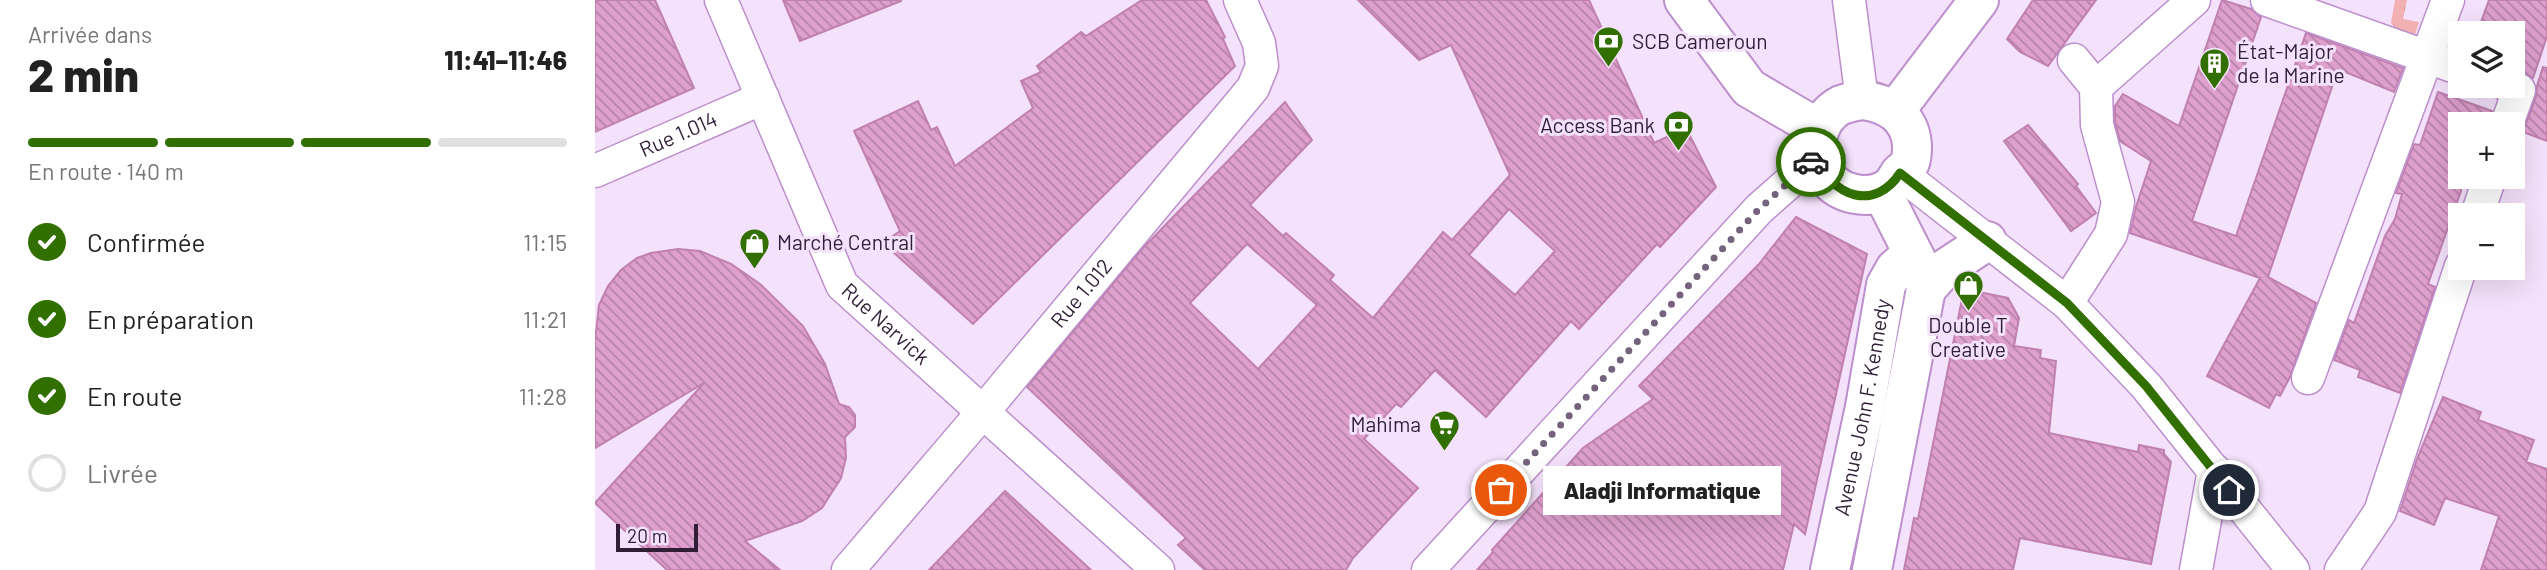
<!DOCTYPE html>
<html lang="fr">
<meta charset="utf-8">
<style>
:root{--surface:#fff;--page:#f2f2f2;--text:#222;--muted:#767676;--line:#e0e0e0;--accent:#326f01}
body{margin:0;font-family:Barlow,sans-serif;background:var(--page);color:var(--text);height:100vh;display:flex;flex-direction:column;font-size:26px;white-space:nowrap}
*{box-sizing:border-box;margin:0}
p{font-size:23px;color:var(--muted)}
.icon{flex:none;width:38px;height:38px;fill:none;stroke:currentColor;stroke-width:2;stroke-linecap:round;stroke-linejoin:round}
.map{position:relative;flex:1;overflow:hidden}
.drawer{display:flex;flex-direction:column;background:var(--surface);width:595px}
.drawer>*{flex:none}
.fabs{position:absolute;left:1853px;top:21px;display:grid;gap:14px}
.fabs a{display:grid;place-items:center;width:77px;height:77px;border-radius:0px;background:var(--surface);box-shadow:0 7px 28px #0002;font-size:35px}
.scale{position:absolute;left:21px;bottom:18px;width:82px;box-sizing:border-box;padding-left:7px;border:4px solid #301e37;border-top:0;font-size:19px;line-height:24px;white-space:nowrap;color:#301e37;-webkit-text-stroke:5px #f4e1fb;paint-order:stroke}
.pin{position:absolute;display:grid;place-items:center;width:60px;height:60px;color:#fff;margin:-30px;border:4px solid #fff;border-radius:50%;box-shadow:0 2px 7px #0007}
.courier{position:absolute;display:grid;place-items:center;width:70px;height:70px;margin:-35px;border:5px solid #326f01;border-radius:50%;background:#fff;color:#222;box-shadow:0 2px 9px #0007}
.bubble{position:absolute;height:49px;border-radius:0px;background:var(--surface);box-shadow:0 7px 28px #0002;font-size:23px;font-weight:800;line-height:49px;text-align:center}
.headline em{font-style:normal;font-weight:800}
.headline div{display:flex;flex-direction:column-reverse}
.headline{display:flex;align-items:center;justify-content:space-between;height:119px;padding:0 28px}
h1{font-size:46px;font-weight:800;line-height:52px}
.bar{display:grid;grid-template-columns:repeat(4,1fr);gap:10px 7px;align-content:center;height:84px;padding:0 28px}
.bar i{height:9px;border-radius:5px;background:var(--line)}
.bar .on{background:var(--accent)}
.bar p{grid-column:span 4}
ol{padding:0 28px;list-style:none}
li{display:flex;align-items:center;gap:21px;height:77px}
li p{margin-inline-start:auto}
li .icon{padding:7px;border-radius:50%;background:var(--accent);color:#fff;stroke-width:4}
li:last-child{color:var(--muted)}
li i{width:38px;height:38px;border:4px solid var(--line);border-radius:50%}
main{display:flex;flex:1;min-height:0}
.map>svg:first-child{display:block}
</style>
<main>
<section class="drawer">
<div class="headline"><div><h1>2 min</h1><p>Arrivée dans</p></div><em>11:41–11:46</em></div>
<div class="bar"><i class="on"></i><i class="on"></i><i class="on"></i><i></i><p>En route · 140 m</p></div>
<ol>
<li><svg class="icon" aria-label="check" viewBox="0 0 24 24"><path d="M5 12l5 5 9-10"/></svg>Confirmée<p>11:15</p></li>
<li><svg class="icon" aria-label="check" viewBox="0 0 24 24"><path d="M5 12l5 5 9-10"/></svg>En préparation<p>11:21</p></li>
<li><svg class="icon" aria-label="check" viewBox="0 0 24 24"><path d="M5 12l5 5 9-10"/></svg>En route<p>11:28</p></li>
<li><i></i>Livrée</li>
</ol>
</section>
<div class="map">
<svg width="1952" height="570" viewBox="0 0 1952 570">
<defs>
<pattern id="grass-tufts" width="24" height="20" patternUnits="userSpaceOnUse" patternTransform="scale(1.75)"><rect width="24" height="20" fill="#f3b0b2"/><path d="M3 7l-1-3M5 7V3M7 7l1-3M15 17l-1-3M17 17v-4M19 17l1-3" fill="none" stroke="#d1979a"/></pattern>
<pattern id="building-back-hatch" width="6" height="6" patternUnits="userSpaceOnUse" patternTransform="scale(1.75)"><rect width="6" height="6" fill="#dfa0ce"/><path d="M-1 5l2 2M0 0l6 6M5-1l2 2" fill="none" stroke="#b582a8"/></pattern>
</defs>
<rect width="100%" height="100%" fill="#f4e1fb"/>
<path fill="url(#grass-tufts)" d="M1800,0h12l-4,19 16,3 -4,13 -18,-5 -6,-7z"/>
<g fill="url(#building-back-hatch)" stroke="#c080b0" stroke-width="2" fill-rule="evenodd">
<path d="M0,0h60l39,88 -99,44z"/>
<path d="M188,0h118v1l-101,40z"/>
<path d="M547,0h64l19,37 -2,2 12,27 -262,258 -90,-81 17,-12 -46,-100 64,-30 13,29 6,-3 18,39 78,-58 -12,-27 20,-9 -4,-6 44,-34 5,4z"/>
<path d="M763,0h231l65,143 32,-15 30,59 -56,60 -3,-3 -78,85 -8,-8 -85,96 -51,-47 -34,37 -5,-3 -32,35 54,49 -65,70 -7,12h-141l-27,-25 8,-7 -159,-151 115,-138 143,-147 27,38 -62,65 33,31 3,-3 48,42 -4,5 43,38 70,-86 9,8 58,-65 -59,-130 -32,15zM914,209l46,42 -40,44 -46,-40zM652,244l70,61 -59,64 -68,-66z"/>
<path d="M1438,0h63l-48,66 -28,-14 -13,-13z"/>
<path d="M1627,0l29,9 10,8 -69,204 44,15 70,-203 97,35 -9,24 -56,-23 -70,208 48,26 -26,74 -10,19 -4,-2 -7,14 -62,-32 53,-98 -130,-45 6,-26 15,-46 -31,-20 -5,-19v-16l8,-12 56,32z"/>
<path d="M1894,0h58v36l-14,42 -20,-9v-36h-36z"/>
<path d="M1948,67l4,1v73l-24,-9 13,-36 1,-10z"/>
<path d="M1843,92l54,19 -3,13h-28v67l-33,93 7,3 -35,106 -42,-16 2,-7 -26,-10 15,-40 5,3 31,-87 10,-17 7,-25 -6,-1 18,-49 6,1z"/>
<path d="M1433,125l50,59 -2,2 20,27 -25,18 -67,-90z"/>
<path d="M1201,217l71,37 -62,280 -11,-10 -11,46h-306l16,-18 -1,-2 91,-102 70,-49 -14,-13 120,-122z"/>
<path d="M83,249l22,2 31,13 29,20 43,42 22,38 14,40 10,3 6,8v12l-10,10 1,21 -5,20 -19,30 -20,13 -57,20 35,29h-113l-72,-67 109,-120 -109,65v-107l4,-36 9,-19 13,-16 16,-12 14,-5z"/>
<path d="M1369,289l44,9 11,20 -5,28 27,4 -1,8 16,3 -7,72 89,19 1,-7 25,5v4l7,8 -20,102 -131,-26 -7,32h-109l10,-52 4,1z"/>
<path d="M1848,397l38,15 -3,8 56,20 -8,22 21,7v101h-66l18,-54 -54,-18 -11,27 -34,-14 17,-52z"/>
<path d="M410,491l86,79h-162z"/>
</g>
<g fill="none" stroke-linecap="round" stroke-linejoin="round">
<defs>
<g id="minor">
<path id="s1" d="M126,0l121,285 316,285"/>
<path d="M1254,0l13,100"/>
<path d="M1672,0l194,69"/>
<path d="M1479,60l22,27"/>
<path d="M1912,124l12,-34 -11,-4"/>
<path id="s2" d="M0,171l168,-73"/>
<path d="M1305,173l167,130 79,83 147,184"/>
<path d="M1882,215l13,-38"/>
<path d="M1472,303l44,-69 7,-32 -21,-77 -1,-38 98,-87"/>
<path d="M1713,378l140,-378"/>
<path id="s3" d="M253,570l134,-157 271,-325 9,-22 -3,-23 -19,-43"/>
<path d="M833,570l331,-361 58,-51"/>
<path d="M1601,570l18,-100"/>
<path d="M1746,570l39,-58 81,-246"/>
</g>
<g id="major">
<path d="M1089,0l65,88 70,41"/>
<path d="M1267,100c25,3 48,16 50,45 0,6 0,16 -4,21 -2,3 -5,4 -8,7 -3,4 -5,9 -9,13 -18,15 -48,10 -63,-7 -19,-22 -14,-60 13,-74 6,-2 14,-4 21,-5z"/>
<path d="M1300,111l84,-111"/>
<path d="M1331,289l17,-19 44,-29"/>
<path id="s4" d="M1235,570l35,-163 21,-122 9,-16 17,-15"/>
<path d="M1277,570l54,-281 -3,-16 -41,-81"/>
</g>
</defs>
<use href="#minor" stroke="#bc8fcd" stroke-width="35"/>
<use href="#major" stroke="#bc8fcd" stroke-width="42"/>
<use href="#minor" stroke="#fff" stroke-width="32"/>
<use href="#major" stroke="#fff" stroke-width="38"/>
</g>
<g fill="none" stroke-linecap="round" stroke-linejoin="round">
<path stroke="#75627c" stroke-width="7" stroke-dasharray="0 12.6" d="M906,490l258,-281 52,-47"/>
<path stroke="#326f01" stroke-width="9" d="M1216,162l6,-4c15,39 58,54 83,15l167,130 79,83 83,104"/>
</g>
<defs>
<symbol id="bank-pin" viewBox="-11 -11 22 30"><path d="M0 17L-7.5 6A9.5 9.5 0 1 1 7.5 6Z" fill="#326f01" stroke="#f4e1fb"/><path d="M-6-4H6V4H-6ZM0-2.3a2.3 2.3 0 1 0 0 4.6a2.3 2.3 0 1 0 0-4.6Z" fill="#fff"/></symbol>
<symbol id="building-pin" viewBox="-11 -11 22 30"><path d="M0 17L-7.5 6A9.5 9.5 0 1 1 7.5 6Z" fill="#326f01" stroke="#f4e1fb"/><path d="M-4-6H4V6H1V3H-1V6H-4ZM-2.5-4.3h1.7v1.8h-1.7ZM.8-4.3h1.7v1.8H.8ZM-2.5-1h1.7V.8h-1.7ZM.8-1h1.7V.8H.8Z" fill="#fff"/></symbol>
<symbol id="shop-pin" viewBox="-11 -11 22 30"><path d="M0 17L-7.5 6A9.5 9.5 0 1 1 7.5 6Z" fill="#326f01" stroke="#f4e1fb"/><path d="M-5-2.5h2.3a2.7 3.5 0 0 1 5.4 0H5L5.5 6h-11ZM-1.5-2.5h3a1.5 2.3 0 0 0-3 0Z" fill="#fff"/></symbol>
<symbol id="supermarket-pin" viewBox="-11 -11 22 30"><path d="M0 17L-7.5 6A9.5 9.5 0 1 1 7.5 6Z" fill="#326f01" stroke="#f4e1fb"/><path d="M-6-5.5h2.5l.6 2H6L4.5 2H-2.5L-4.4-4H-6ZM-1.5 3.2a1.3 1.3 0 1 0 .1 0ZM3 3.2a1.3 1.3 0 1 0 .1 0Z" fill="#fff"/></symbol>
</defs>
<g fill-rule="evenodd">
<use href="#bank-pin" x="996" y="24" width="35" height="47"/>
<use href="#building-pin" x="1602" y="46" width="35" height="47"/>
<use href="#bank-pin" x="1066" y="108" width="35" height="47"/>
<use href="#shop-pin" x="142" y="226" width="35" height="47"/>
<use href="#shop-pin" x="1356" y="268" width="35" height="47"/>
<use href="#supermarket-pin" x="832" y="408" width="35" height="47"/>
</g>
<g text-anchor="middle" stroke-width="6" stroke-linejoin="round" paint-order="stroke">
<g font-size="21" fill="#301e37" stroke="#f4e1fb" text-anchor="start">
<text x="1037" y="49">SCB Cameroun</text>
<text x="1642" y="59">État-Major<tspan x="1642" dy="24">de la Marine</tspan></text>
<text x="1060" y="133" text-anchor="end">Access Bank</text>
<text x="182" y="250">Marché Central</text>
<text x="1373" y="333" text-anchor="middle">Double T<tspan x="1373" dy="24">Creative</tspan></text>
<text x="826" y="432" text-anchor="end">Mahima</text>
</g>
<g font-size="21" fill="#301e37" stroke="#f4e1fb">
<text dy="7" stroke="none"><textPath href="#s2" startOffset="91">Rue 1.014</textPath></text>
<text dy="7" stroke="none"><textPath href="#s3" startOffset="362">Rue 1.012</textPath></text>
<text dy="7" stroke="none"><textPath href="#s1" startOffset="368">Rue Narvick</textPath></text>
<text dy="7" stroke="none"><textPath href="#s4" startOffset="166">Avenue John F. Kennedy</textPath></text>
</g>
</g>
</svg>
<div class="fabs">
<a><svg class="icon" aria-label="layers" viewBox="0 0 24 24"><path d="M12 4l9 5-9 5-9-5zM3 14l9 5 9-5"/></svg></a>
<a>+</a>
<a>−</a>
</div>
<div class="scale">20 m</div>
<div class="pin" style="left:906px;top:490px;background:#ea580c"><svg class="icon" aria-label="bag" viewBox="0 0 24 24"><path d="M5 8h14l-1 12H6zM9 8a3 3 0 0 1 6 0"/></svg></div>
<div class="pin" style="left:1634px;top:490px;background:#1f2937"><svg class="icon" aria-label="home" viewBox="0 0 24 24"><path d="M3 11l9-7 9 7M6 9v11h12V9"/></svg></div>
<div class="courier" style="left:1216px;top:162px"><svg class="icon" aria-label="car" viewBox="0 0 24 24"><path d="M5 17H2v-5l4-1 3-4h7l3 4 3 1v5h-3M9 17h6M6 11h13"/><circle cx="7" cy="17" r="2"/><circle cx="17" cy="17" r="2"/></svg></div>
<div class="bubble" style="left:948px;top:466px;width:238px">Aladji Informatique</div>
</div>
</main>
